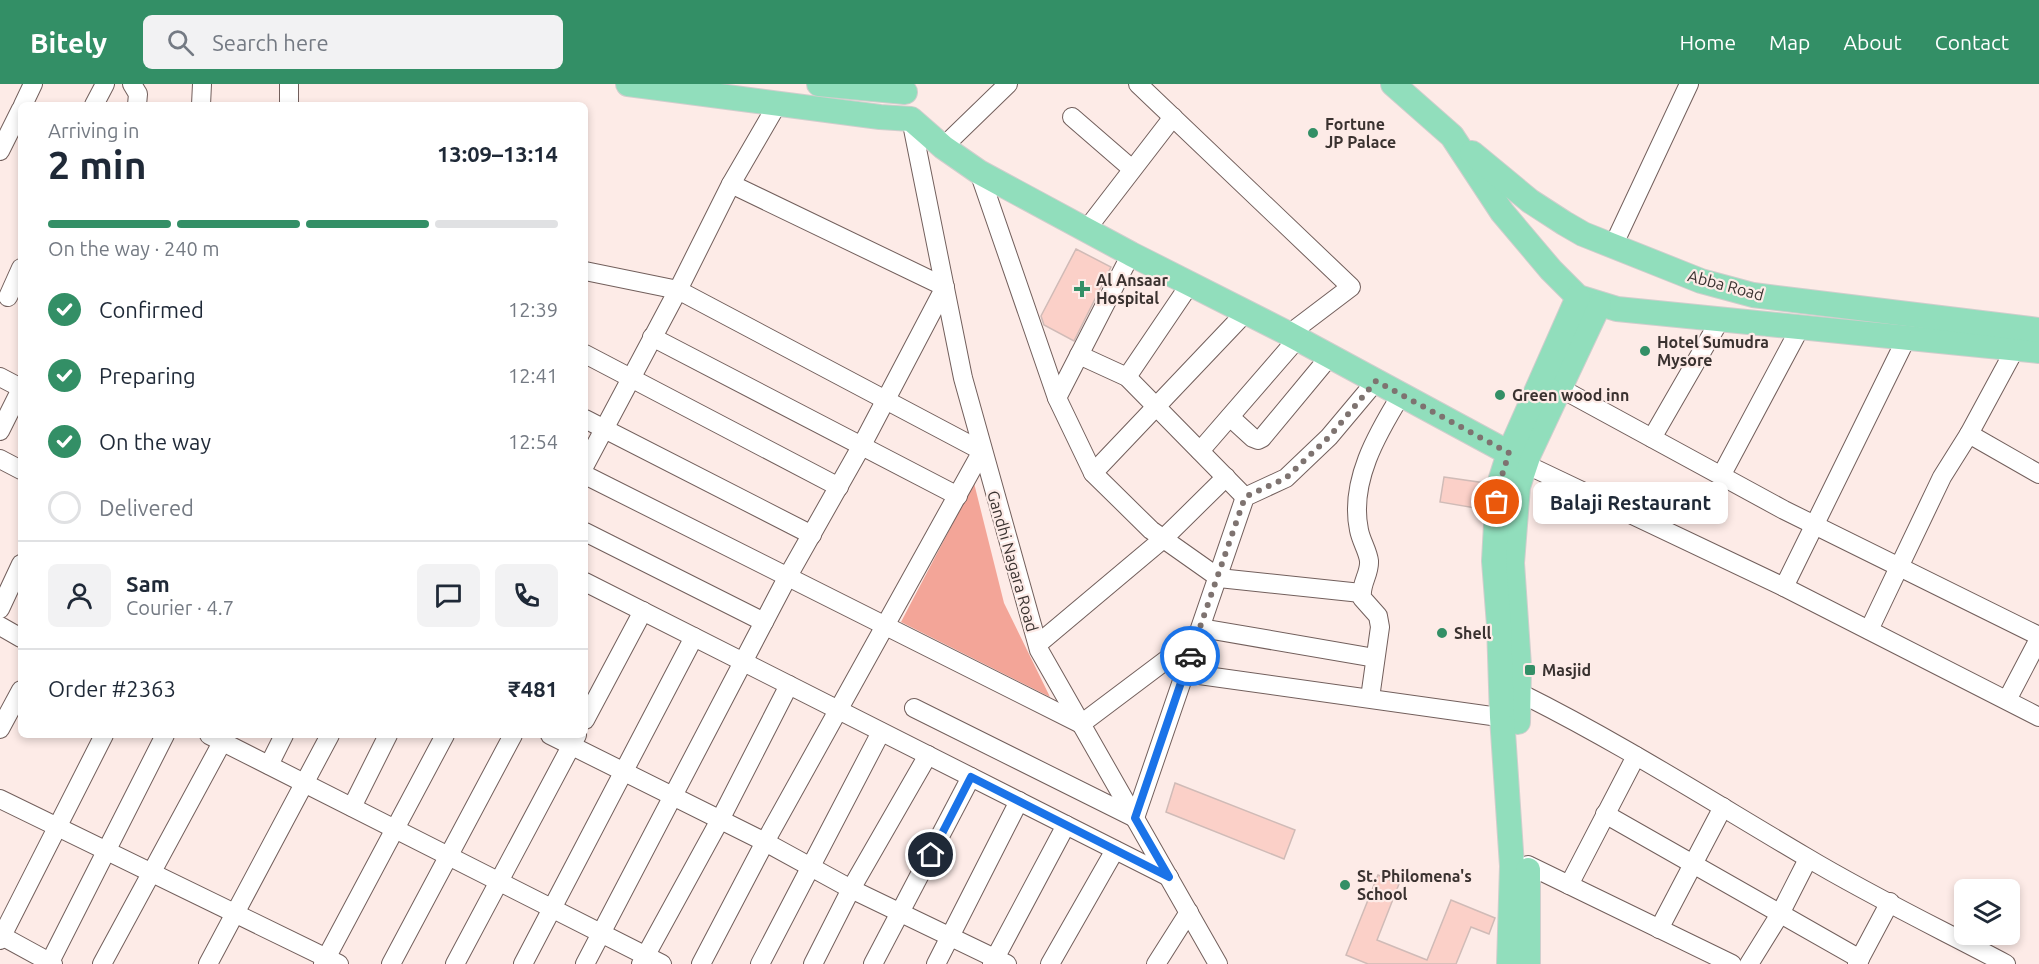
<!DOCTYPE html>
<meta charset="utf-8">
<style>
:root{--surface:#fff;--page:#f2f2f3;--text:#1f2937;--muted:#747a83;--line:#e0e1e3;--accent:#338f66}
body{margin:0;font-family:Ubuntu,sans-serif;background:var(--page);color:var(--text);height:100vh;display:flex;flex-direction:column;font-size:22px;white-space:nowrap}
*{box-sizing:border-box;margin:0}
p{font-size:20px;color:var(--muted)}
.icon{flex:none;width:33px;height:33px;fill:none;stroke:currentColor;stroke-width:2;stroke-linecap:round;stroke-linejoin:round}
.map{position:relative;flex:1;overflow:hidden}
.drawer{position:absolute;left:18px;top:18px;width:570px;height:636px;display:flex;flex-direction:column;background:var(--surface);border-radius:9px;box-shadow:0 3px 9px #0003}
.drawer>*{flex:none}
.fabs{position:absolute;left:1954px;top:795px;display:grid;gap:12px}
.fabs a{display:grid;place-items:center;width:66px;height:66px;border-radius:9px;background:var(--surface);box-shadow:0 3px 9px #0003;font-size:30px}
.pin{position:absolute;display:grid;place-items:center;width:51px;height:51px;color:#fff;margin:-26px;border:3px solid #fff;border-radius:50%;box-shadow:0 2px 6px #0007}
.courier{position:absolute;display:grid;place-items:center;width:60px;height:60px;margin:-30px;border:4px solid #1a73e8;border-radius:50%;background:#fff;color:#222;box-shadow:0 2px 8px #0007}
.bubble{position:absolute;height:42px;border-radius:9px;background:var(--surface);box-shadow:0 3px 9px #0003;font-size:20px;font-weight:700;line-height:42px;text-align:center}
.head em{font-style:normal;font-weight:700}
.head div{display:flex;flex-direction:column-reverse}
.head{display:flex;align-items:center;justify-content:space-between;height:102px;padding:0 30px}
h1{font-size:39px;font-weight:700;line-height:45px}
.bar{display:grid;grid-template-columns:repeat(4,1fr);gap:9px 6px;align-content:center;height:72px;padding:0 30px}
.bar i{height:8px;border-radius:4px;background:var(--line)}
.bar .current{background:var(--accent)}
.bar p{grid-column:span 4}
.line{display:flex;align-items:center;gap:15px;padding:0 30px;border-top:2px solid var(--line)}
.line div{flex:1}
.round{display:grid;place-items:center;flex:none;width:63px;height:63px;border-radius:9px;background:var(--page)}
ol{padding:0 30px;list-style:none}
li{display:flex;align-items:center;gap:18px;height:66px}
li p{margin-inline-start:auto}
li .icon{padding:6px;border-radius:50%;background:var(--accent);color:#fff;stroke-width:4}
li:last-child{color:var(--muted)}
li i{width:33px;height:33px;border:3px solid var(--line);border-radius:50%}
header{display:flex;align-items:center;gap:36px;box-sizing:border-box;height:84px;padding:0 30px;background:var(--accent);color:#fff}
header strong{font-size:28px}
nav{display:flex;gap:33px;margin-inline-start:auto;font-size:21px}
.search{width:420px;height:54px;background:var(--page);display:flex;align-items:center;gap:15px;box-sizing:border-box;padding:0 21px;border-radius:9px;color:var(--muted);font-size:22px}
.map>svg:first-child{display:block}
</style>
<header>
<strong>Bitely</strong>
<div class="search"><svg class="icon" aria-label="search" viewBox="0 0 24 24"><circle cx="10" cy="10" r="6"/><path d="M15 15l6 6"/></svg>Search here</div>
<nav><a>Home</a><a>Map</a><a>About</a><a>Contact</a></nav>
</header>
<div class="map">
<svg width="2039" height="880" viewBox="0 0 2039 880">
<rect width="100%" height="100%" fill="#fdebe7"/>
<path fill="#f3a598" d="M974,399l30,120 46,94 -149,-75z"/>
<g fill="#fbd0c8" stroke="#d0bbb7" stroke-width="1.5">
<path d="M1076,165l35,18 -37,74 -30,-16 -3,-9z"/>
<path d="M1444,393l41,6 -4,26 -41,-7z"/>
<path d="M1175,699l120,47 -11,29 -118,-47z"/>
<path d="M1378,791l21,9 -22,56 50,20 24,-60 44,18 -6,16 -18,-7 -15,37h-88l-22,-9z"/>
</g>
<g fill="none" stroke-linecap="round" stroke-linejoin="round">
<defs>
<g id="minor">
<path d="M132,0l6,10 -1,11"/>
<path d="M1138,0l213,203 -62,47"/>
<path d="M23,21l10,-21"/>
<path d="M94,21l11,-21"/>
<path d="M201,21l1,-21"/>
<path d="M289,21v-21"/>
<path d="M1072,33l60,52"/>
<path d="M911,35l52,259 76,272 179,314"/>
<path d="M943,63l65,-63"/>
<path d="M0,67l21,-42"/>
<path d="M979,88l78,226 36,75 58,57 68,48 142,15"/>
<path d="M1086,146l87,-113"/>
<path d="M1613,162l76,-162"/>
<path d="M585,187l93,19 304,161 -217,391 -64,122"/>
<path d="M8,213l13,-29"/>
<path d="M652,253l306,159"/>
<path d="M585,270l254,133"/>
<path d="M1079,271l48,22 118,120"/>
<path d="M0,293l21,11"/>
<path d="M1127,293l63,-93"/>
<path d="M1560,304l224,122 255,126"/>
<path d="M1057,314l74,-144"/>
<path d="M1230,333l23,21 5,2 4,-2 68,-82"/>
<path d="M585,335l227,116"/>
<path d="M0,347l21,-42"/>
<path d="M1969,350l70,40"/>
<path d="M1652,354l68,-118"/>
<path d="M1200,367l98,-113"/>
<path d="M0,375l21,11"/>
<path d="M1525,380l259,123 255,130"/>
<path d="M585,381l93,-175 53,-106 47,-81"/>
<path d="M1093,389l153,-161"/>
<path d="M585,391l496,249 117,-88"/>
<path d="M1721,392l79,-148"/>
<path d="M585,448l179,90"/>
<path d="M585,498l584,295"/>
<path d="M1784,503l122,-248"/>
<path d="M0,525l21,-45"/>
<path d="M0,542l21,12"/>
<path d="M1201,544l174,30"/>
<path d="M1869,546l73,-153 27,-43 46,-85"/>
<path d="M1038,560l125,-105 63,-62"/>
<path d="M1185,589l328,46"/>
<path d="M1518,608c99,49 193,109 288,165 65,39 134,72 200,107"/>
<path d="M1370,614l10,-71 -2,-11 -16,-18c-2,-14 8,-24 7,-37 -1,-10 -8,-20 -10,-31 -10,-48 18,-96 42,-135"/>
<path d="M2007,616l32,-61"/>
<path d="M914,624l221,110 110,-321 41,-19 43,-41 47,-56"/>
<path d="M585,636l58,-109"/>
<path d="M0,645l21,-39"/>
<path d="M209,651l453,229"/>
<path d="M550,651l215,107 86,47 156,75"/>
<path d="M269,681l15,-30"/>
<path d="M0,715l339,165"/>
<path d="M352,723l36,-72"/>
<path d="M1605,730l255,145"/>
<path d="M1528,781l204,99"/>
<path d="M1569,801l67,-129"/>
<path d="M1659,845l64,-122"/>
<path d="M0,851l53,29"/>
<path d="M0,856l104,-205"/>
<path d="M50,878l115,-227"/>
<path d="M102,880l124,-229"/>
<path d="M208,880l122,-229"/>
<path d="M323,880l122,-229"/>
<path d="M391,880l122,-229"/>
<path d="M455,880l122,-229"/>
<path d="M523,880l171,-327"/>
<path d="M585,880l203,-388 74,-131 83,-158 -214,-103"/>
<path d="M641,880l80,-146 68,-133"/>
<path d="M760,880l121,-232"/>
<path d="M813,880l38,-75 77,-134"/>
<path d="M873,880l98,-187"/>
<path d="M936,880l83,-163"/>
<path d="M992,880l74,-139"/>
<path d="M1050,880l65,-114"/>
<path d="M1156,880l33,-52"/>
<path d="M1749,880l31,-50 28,-55"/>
<path d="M1857,880l33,-62"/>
</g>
<g id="major">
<path d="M628,0l252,33 31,2 32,28 36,25 152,82 158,80 220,119"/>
<path d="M819,0l86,8"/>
<path d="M1393,0l59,52 50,76 49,58 27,27 39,12 422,42"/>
<path d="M1472,69l58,48 34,22 19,11 118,47 52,14 286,35"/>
<path d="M1518,638l1,-56 -7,-103 6,-76 11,-33 70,-149"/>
<path d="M1509,880l3,-98 -10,-149 -3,-92 -5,-64 4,-73 11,-35 69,-156"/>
<path d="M1528,880v-94"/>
</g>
</defs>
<use href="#minor" stroke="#725f5c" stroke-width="20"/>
<use href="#major" stroke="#d0cecd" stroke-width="26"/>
<use href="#minor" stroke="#fff" stroke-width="18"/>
<use href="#major" stroke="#91debc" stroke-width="24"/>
</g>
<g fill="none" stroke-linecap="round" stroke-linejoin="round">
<path stroke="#7e7370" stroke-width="6" stroke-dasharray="0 10.8" d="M1190,572l55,-159 41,-19 43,-41 47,-56 133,72 -11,35 -1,14"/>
<path stroke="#1a73e8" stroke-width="8" d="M931,771l40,-78 198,100 -34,-59 55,-162"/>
</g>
<g fill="#338f66" stroke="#fdebe7" stroke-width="2">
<circle cx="1313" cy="49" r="6"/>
<path d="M1079 196h6v6h6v6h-6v6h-6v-6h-6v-6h6z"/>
<circle cx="1645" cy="267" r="6"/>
<circle cx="1500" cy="311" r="6"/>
<circle cx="1442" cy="549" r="6"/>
<rect x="1524" y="580" width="12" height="12" rx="3"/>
<circle cx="1345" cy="801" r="6"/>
</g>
<g text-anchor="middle" stroke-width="4.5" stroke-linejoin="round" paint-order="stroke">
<g font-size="16" font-weight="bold" fill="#3a3230" stroke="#fdebe7" text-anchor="start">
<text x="1325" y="46">Fortune<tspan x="1325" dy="18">JP Palace</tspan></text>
<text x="1096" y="202">Al Ansaar<tspan x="1096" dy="18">Hospital</tspan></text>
<text x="1657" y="264">Hotel Sumudra<tspan x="1657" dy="18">Mysore</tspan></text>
<text x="1512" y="317">Green wood inn</text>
<text x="1454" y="555">Shell</text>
<text x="1542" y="592">Masjid</text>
<text x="1357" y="798">St. Philomena's<tspan x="1357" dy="18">School</tspan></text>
</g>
<g font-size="16" fill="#3a3230" stroke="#fdebe7">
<text transform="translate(1726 201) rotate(15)" y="6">Abba Road</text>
<text transform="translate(1013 477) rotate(74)" y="6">Gandhi Nagara Road</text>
</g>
</g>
</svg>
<div class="fabs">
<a><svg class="icon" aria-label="layers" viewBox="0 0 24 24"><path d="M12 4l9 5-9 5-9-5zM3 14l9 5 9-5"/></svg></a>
</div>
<div class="pin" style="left:1497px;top:418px;background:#ea580c"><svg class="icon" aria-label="bag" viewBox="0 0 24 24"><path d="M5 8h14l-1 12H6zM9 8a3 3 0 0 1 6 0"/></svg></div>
<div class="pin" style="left:931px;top:771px;background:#1f2937"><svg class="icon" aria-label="home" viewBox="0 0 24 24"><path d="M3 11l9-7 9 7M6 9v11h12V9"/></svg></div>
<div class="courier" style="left:1190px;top:572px"><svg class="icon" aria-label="car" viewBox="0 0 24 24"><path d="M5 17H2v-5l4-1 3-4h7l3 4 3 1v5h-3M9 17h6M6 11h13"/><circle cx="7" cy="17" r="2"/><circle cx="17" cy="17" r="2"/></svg></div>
<div class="bubble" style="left:1533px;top:398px;width:195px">Balaji Restaurant</div>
<section class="drawer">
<div class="head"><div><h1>2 min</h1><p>Arriving in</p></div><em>13:09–13:14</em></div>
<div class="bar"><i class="current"></i><i class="current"></i><i class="current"></i><i></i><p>On the way · 240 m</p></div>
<ol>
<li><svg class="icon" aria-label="check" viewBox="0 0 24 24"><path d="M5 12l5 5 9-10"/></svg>Confirmed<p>12:39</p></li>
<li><svg class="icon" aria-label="check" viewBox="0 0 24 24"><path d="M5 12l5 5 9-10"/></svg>Preparing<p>12:41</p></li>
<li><svg class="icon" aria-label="check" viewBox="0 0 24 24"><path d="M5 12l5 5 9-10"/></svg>On the way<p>12:54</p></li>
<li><i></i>Delivered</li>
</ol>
<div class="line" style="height:108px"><a class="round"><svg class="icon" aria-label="person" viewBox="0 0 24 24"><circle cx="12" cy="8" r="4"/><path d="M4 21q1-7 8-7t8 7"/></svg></a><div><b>Sam</b><p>Courier · 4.7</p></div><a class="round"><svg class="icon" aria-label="chat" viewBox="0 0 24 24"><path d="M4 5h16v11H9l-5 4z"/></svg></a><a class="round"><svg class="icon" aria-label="phone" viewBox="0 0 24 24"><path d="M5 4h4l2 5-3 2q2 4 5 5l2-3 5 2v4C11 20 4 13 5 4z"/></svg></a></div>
<div class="line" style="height:78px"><div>Order #2363</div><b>₹481</b></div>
</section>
</div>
